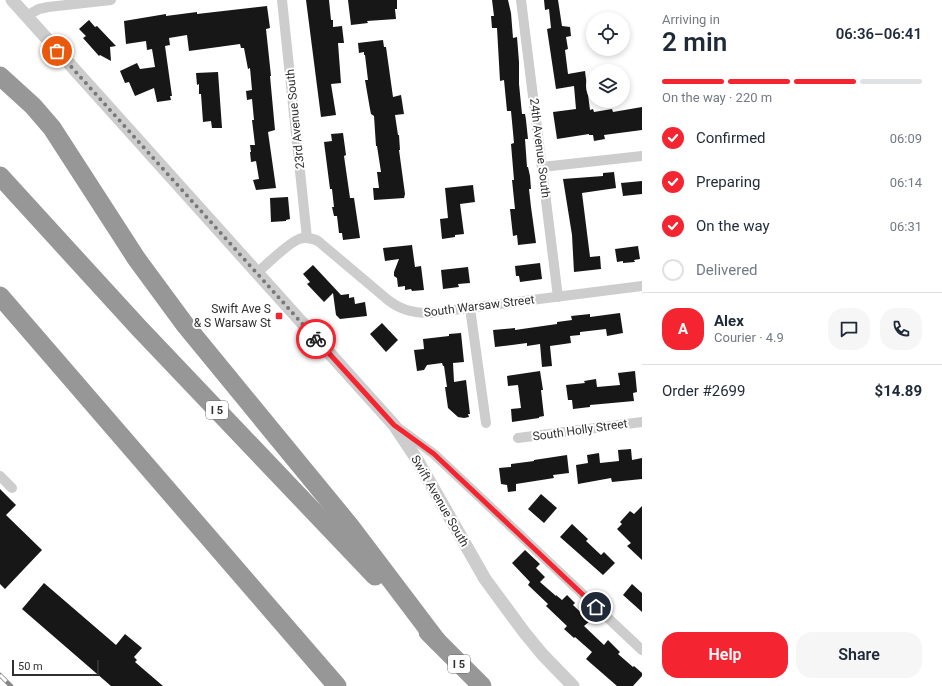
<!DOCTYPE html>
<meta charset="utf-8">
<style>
:root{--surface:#fff;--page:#f6f6f7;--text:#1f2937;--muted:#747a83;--line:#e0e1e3;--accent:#f42530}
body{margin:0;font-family:Roboto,sans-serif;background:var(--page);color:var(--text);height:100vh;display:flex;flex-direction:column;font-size:15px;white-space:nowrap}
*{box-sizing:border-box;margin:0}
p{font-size:13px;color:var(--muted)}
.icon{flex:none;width:22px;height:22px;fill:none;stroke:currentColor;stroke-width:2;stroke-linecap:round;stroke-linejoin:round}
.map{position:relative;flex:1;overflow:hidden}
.sheet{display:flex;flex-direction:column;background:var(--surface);width:300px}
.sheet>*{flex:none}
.buttons{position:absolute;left:586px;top:12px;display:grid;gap:8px}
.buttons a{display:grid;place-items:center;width:44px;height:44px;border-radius:50%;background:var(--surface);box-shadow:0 2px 6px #0003;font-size:20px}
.scale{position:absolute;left:12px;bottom:10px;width:87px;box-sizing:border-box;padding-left:4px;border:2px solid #303030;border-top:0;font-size:11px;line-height:14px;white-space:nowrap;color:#303030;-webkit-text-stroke:3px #fff;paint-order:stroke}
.pin{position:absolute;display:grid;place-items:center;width:34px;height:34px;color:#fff;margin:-17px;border:2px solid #fff;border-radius:50%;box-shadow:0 1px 4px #0007}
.courier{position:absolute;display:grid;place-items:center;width:40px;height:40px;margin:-20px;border:3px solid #f42530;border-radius:50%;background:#fff;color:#222;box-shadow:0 1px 5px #0007}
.head em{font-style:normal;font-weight:600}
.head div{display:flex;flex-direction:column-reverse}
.head{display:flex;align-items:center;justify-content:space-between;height:68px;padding:0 20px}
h1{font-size:26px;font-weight:600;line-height:30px}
.bar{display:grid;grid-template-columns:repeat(4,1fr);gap:6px 4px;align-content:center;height:48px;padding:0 20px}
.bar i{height:5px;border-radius:3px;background:var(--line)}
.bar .on{background:var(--accent)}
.bar p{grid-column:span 4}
.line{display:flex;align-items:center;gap:10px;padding:0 20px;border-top:1px solid var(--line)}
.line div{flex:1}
.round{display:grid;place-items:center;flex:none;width:42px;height:42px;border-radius:16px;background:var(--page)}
ol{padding:0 20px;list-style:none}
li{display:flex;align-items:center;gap:12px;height:44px}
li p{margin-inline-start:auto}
li .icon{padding:4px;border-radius:50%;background:var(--accent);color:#fff;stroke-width:4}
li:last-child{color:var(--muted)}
li i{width:22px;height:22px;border:2px solid var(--line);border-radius:50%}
.button{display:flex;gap:8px;margin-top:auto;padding:8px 20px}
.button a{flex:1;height:46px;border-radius:16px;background:var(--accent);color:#fff;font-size:16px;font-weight:600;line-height:46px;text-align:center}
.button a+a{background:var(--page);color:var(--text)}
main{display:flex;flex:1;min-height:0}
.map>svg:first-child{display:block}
</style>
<main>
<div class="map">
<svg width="642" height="686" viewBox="0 0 642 686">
<rect width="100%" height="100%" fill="#fff"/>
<g fill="#171717">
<path d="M306,0h23l2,20h2v7l9,-1 2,17h-6l3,40 -10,1 5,31 -15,2z"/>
<path d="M348,0h49v9h-2l1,10 -29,2 1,2 -17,2z"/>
<path d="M492,0h16l3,13 2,25 4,-1 2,25v22l3,30h3l1,6 2,19h-3l2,28h1l2,9 1,13h-2l2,18 5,36 -18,2 -1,-10 -4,1 -3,-27h5l-3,-29h2l-3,-36 3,-1 -3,-32h-4l-3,-31 -4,1 -3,-53h-5l-1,-12h3z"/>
<path d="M544,0h14l4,26 8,1 1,9 -5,1 2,12 -3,1 3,24 17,-3 5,39 3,-1 1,3 18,-3 1,3 29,-5v23l-38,5 1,4 -11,2 -1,-6h-4v-1l-32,5 -4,-27 23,-3 -2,-23 -18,3 -9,-60 4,-1 -2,-19 -4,1z"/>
<path d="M267,6l3,22 -4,1 5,47h-1l5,54 -7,2 8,56 -20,2 -3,-10 6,-1 -3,-18 -5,1 -1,-10h1l-1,-7h5l-3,-25h2l-2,-21 -5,1 -1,-9 6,-1 -2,-22 -2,1 -4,-21h-3l-1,-4 -51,7 -2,-16 -18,3 1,7 -5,1 7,50h-2l1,4 -14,2 -3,-14 -19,8 -6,-14 -4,1 -5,-12 17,-8 3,6 15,-2 -3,-18 -5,1 -1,-9 -20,3 -2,-23 42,-7v2l31,-4v2z"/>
<path d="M89,20l6,7 2,-1 19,20 -6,1 1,14 -11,-6 -1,1 -16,-18 3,-2 -7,-7z"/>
<path d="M383,40l1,7h2l7,50 8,-2 3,19 -9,1 3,20h1l1,15h-1l6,44 -1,4 -30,2 -1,-12h6l-2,-16h4l-4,-26h-1l-2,-30 -3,-2 -1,-5 -5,-29h3l-3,-25h-1v-3l-5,1 -1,-10z"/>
<path d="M218,72l4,56h-10l-1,-7 -8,1 -2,-28h-2v-10l-2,1 -1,-12z"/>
<path d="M343,133l3,22 -2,1 6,42h4l6,40 -17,2 -1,-7h-3l-2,-17h-3l-2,-9h2l-2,-18h-2l-6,-47 8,-1 -1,-7z"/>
<path d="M614,172l2,16 -34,5 8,64 10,-1 1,13 -27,3 -2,-37 -9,-56 40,-3v-3z"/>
<path d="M642,181v13l-19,2 -2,-13z"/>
<path d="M473,185l2,17 -15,2 4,30 -9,1v2l-13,2 -2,-20 8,-1 -3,-30z"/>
<path d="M288,197l2,22 -4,1v1l-15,1 -1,-24z"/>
<path d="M412,245l3,22 6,-1 3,24 -12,1 -1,-2 -6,1v-4l-7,1 -1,-9 -3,-2v-4l5,-13 -14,2 -2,-13z"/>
<path d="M638,246l2,13 -6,1 1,2 -12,1v-2l-6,1 -2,-13z"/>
<path d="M540,263l2,16 -22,3 -1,-6h-3l-1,-10z"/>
<path d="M313,265l28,30 8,-1v4l5,-1 1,7 10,-2 2,14 -27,3 -4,-4 -3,-22 -9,9 -17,-18 3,-2 -7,-8z"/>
<path d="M468,267l2,16 -12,1 1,3 -16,2 -2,-19z"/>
<path d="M620,313l3,20 -16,3 -1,-7 -26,3v3l-10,1 1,7 -21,3 2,20 -10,1 -2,-23 -13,2v-3l-32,4 -2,-17 22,-2v2l42,-6v-2l15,-2 -1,-4 19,-2v3z"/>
<path d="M382,323l16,17 -12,12 -16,-18z"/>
<path d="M461,333l3,29 -11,1 1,19 12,-2 4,34h-2l1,3 -5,1 -6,-1 -10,-9 -3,-21h2l-3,-21h-1l-1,-3 -15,2 -3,5 -7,1 -3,-21 10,-1 -1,-10 26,-3v-2z"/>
<path d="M540,371l3,19h-2l3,26 -5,1v1l-27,4 -1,-13 10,-1 -3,-23 -10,1 -1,-10z"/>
<path d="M635,371l2,21 -4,1 1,8 -44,4v2l-17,2 -1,-9h-4l-2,-15 19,-2 -1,-2 12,-2 1,8 23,-2 -2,-12z"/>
<path d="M631,449l1,11 10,-2v21l-30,3 -1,-4 -33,6 -2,-19 12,-2 -1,-8 12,-2 1,10 19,-2 -1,-11z"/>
<path d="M567,455l2,18 -16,2 1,3 -38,6v7l-8,1 -1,-7 -6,-1 -2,-16 12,-1v-3l23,-3v-1z"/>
<path d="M0,489l16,16 -10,10 36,35 -37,39 -5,-5z"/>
<path d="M541,494l16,14 -13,15 -16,-14z"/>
<path d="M642,506v54l-15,-14 4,-3 -14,-14 5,-5 -2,-2 10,-11 4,3z"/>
<path d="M572,524l16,15 -2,2 15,14 3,-3 11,11 -12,12 -43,-38z"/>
<path d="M525,550l15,14 -4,4 9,9 -5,5 16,14v-1l6,5 5,-5 8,8 -2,2 17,16 -6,5 20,19 4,-5 12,12 -2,2 15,13 1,-1 8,7v3l-9,10h-16l-31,-27 6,-7 -17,-15 -1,1 -10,-9 3,-3 -21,-20 2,-2 -20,-19 2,-3 -18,-19z"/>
<path d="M44,583l72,62 9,-11 17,14 -8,9 3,3 -2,2 28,24h-52l-89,-77z"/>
<path d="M632,584l10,9v19l-19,-17z"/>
</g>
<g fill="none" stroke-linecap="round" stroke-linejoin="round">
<g stroke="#cdcdcd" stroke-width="10">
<path d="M282,0l25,238"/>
<path d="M521,0l37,297"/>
<path d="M26,16l13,-7 9,-2 63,-7"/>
<path d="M542,167l100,-11"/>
<path d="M257,273c10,-9 30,-29 42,-34 6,-2 13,-1 19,2l70,59c13,10 25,13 42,13l212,-27"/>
<path d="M470,308l16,115"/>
<path d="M397,427l37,27 208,196"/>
<path d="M518,438l124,-16"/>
<path d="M0,476l12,12"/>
</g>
<path stroke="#cdcdcd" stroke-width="13" d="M12,0l382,425 22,33 69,121 39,53 18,22 31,32"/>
<g stroke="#979797" stroke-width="19">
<path d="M0,76l33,30 19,22 84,130 50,68 164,200 87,115"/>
<path d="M0,176l139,152 236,248"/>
<path d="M0,296l337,390"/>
<path d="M428,632l54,54"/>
</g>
<defs>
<path id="rail" d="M0,675l11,11"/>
</defs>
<use href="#rail" stroke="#858585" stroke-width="4.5"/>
<use href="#rail" stroke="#fff" stroke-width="3" stroke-dasharray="9" stroke-linecap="butt"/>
</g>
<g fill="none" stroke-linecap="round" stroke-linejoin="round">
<path stroke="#787878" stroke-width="4" stroke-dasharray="0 7.2" d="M57,51l259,288"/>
<path stroke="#f42530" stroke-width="5" d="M316,339l78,86 40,29 162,153"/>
</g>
<rect fill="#f42530" stroke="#fff" stroke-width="1.5" x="275" y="312" width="8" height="8" rx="2"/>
<g text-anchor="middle" stroke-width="4" stroke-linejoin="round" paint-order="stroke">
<g fill="#fff" stroke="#6e6e6e" stroke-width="1">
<rect x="206" y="401" width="22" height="18" rx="3"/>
<rect x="448" y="655" width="22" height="18" rx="3"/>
</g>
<g font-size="11" font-weight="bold" fill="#303030">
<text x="217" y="414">I 5</text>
<text x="459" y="668">I 5</text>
</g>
<g font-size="12" fill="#303030" stroke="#fff">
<text transform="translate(295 119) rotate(-96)" y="4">23rd Avenue South</text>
<text transform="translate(540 148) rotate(83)" y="4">24th Avenue South</text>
<text transform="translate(479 306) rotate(-7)" y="4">South Warsaw Street</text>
<text transform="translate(580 430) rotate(-8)" y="4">South Holly Street</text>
<text transform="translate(440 501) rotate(60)" y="4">Swift Avenue South</text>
</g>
<g font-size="12" fill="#303030" stroke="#fff" text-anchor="end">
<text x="271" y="313">Swift Ave S<tspan x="271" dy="14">&amp; S Warsaw St</tspan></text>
</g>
</g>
</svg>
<div class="buttons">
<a><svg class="icon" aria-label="locate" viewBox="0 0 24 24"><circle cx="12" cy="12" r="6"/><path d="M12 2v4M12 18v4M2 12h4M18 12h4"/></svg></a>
<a><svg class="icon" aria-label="layers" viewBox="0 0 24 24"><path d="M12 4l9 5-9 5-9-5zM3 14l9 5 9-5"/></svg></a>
</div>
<div class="scale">50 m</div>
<div class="pin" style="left:57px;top:51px;background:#ea580c"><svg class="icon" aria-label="bag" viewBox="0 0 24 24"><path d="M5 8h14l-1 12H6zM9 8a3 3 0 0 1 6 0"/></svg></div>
<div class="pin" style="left:596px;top:607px;background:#1f2937"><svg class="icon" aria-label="home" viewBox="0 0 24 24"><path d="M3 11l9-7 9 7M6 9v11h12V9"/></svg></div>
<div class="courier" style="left:316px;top:339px"><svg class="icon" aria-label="bike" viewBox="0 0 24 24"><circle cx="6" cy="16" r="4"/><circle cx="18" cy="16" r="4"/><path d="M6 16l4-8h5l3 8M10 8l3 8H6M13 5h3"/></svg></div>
</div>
<section class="sheet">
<div class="head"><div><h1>2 min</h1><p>Arriving in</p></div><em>06:36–06:41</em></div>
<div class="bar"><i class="on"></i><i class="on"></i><i class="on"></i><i></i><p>On the way · 220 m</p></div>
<ol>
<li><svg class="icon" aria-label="check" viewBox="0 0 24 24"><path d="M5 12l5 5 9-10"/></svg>Confirmed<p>06:09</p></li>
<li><svg class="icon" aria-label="check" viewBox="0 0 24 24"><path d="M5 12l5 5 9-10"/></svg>Preparing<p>06:14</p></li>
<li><svg class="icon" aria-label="check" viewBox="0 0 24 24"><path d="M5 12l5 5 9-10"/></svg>On the way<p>06:31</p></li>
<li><i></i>Delivered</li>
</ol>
<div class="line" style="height:72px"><b class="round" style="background:var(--accent);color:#fff">A</b><div><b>Alex</b><p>Courier · 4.9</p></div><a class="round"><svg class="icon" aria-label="chat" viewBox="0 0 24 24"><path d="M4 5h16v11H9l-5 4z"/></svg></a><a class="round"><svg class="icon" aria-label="phone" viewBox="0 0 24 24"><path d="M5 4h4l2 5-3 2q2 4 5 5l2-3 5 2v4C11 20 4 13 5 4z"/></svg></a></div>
<div class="line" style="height:52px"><div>Order #2699</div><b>$14.89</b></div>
<div class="button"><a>Help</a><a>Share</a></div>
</section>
</main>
